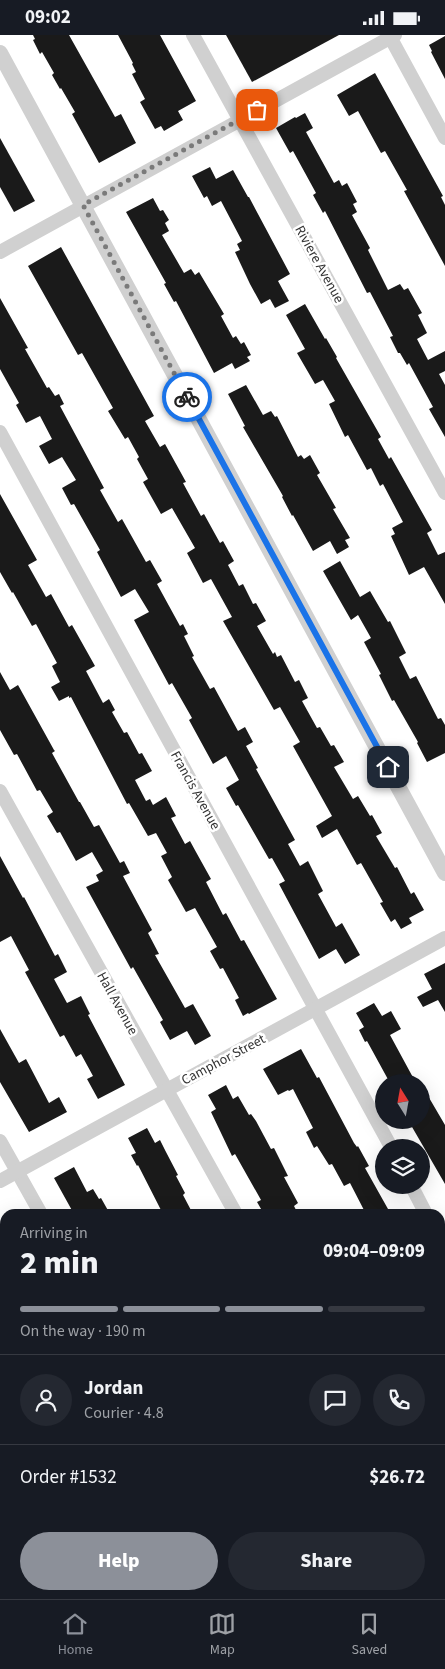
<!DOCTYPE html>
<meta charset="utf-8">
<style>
:root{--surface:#171b24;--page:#242831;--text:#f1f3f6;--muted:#9ea1a6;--line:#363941;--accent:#8c9099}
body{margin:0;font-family:"Source Sans 3",sans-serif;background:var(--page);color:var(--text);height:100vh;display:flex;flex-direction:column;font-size:19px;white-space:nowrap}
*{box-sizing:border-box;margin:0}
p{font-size:16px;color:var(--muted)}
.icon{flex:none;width:28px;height:28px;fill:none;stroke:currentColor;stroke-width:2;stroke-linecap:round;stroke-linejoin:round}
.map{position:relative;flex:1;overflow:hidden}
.drawer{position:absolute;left:0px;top:1174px;width:445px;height:391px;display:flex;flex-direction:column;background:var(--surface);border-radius:15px 15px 0 0;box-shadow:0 5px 20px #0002}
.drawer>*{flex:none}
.needle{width:32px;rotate:349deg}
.buttons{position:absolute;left:375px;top:1039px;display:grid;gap:10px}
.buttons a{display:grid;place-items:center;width:55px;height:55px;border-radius:50%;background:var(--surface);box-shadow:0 5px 20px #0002;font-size:25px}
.pin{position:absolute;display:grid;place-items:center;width:42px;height:42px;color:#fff;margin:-21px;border-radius:10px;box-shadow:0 2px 8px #0006}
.courier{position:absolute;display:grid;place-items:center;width:50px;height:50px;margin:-25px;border:4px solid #1a73e8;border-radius:50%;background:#fff;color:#222;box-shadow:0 1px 6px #0007}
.head em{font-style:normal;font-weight:800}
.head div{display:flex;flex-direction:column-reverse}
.head{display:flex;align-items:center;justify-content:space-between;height:85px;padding:0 20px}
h1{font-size:32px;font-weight:800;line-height:38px}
.bar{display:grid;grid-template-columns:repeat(4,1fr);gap:8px 5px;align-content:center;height:60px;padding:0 20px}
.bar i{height:6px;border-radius:4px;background:var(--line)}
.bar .on{background:var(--accent)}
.bar p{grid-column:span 4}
.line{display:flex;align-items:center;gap:12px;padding:0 20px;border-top:1px solid var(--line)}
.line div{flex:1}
.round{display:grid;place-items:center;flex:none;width:52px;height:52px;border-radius:26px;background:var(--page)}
.cta{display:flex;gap:10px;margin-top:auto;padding:10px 20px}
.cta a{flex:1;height:58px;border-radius:30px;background:var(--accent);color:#fff;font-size:20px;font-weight:800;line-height:58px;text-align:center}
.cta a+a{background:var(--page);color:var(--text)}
.status{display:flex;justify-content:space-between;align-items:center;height:35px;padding:0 25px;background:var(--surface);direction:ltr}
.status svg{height:14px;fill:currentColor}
.tab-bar{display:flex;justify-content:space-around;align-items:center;height:70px;border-top:1px solid var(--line);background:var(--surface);font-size:14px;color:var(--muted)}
.tab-bar a{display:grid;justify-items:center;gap:2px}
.tab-bar .on{color:var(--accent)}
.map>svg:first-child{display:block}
</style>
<div class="status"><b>09:02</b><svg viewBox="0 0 49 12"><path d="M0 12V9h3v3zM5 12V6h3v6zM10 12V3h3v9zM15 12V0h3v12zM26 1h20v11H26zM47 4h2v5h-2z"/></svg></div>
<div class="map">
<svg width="445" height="1564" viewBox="0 0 445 1564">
<rect width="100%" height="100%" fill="#fff"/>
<g fill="#1a1a1a">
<path d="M33,0h36l46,82 6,-3 15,29 -37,20 -27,-49 3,-2 -14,-24 -1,1 -8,-14 2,-2 -12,-21 -2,2 -7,-14 2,-1z"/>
<path d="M118,0h42l36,66 -18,10 5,9 -19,11 -3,-5 -6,3 -15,-27 5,-3 -13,-25 4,-2 -4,-8 1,-1z"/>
<path d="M226,0h113l-87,47z"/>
<path d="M445,1v43l-14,-27 1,-1 -3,-6z"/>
<path d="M375,38l68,123 -2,1 4,8v61l-41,-75 3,-1 -22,-39 -4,2 -23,-42 -9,5 -12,-21z"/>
<path d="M305,78l8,15 -7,4 28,51 5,-3 3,6 5,-3 10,19 -4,2 4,8 -5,3 18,33 -2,2 20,40 12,-6 4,6 4,-2 14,25 -4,2 9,18 -10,6 11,21 17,-9v20l-6,3 6,11v52l-16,-28 4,-2 -24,-44 -2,2 -7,-12h-2l-8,-16 3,-1 -23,-44 -3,1 -42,-82 -2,2 -10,-18 3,-2 -23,-42 -3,2 -14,-25 19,-11 1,1z"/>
<path d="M0,103l35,63 -21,11 -14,-25z"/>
<path d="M210,132l6,12 17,-9 15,27h1l41,77 -12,7 11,20 -14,7 -5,-9 -9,5 -11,-20 -15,-32 5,-2 -3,-6 5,-3 -21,-40 -9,5 -5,-10 -3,2 -12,-22z"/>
<path d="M153,163l7,13 3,-1 6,10 -4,3 4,8 -7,4 22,38 7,-4 4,6 4,-3 25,42 -3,2 12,22 3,-2 5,8 3,-2 7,13 -4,2 3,4 -15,8 -3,-6 -18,10 -38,-72 -2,1 -10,-18 2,-1 -40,-71z"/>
<path d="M61,212l93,169 -9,5 15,26 5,-3 21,38 -3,1 18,33 3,-2 16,29 3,-2 11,20 -6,4 11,21 4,-2 10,20 3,-1 10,18 -9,5 16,28 2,-2 2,5 4,-2 14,27 4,-2 9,18 -6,3 15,27 3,-1 11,19 3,-1 10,17 -10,5 19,32 5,-3 12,20 2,-1 10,18 -6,3 19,32 2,-1 14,27 3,-2 10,18 -15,8 3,5 -11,6 -6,-10 -4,3 -11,-19 3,-1 -22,-39 -4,2 -20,-36 -15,9 -6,-12 16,-10 -39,-70 7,-4 -20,-35 -6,3 -51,-89 9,-4 -21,-38 -8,4 -16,-30 8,-5 -23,-40 -11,6 -18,-32 5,-3 -11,-20 2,-2 -11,-20 -3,2 -17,-28 5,-3 -31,-55 -4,2 -50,-89z"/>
<path d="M0,263l28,50 -3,1 22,39 2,-1 6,9 4,-2 5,10 -4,2 44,82 -4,2 18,32 4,-3 24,43 4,-2 12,21 -5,3 23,42 3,-2 5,10 -4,2 10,20 -2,1 18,32 4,-2 24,44 7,-4 8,15 -7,4 12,22 -2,1 39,71 -7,4 12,22 8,-5 15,30 -5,3 18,33 6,-4 18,32 -15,9 -9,-15 -17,10 -40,-75 6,-3 -13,-23 -3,1 -31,-54 -2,1 -10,-18 13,-8 -13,-24 -13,8 -24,-44 3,-2 -20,-35 -3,2 -35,-65 15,-8 -14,-23 -14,8 -24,-45 3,-2 -26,-46 -3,1 -9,-17 14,-8 -14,-23 -13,7 -10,-18 13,-7 -12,-23 -14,7 -10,-18 3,-2 -19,-34z"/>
<path d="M305,269l20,35 1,-1 11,19 -1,1 45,79 -3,2 11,20 2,-2 41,73 -5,3 11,22 7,-3v52l-21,-37 -15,8 -18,-39 4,-2 -3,-6 11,-6 -20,-38 -3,2 -9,-18 -4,2 -19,-35 -3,2 -16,-33 6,-3 -12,-21 -8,4 -18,-31 8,-4 -19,-34z"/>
<path d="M246,350l17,30 8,-4 4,6 2,-1 21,41 3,-2 3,4 6,-4 10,18 -3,2 19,33 -3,1 17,29 -5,2 4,7 -12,7 -7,-13 -17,10 -20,-36 -1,1 -10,-19 1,-1 -40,-69 2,-1 -17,-32z"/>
<path d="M0,459l37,66 -9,5 18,32 5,-3 18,33 3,-2 23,41 -9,5 17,32 6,-4 6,11 -3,2 12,21 3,-1 12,22 3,-1 10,18 -17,9 11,21 4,-2 3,6 13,-8 10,19 -5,2 14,26 5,-3 6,11 15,27 -5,3 17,33 3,-2 15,28 3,-1 33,59 -28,15 -1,-1 -5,3 -8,-16 4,-2 -16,-30 -3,1 -10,-18 7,-4 -22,-39 -9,4 -18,-32 4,-3 -11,-21 6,-3 -11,-20 -8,3 -19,-33 -2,1 -56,-107 -2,1v-2l-10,5 -8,-14 9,-5 -8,-16 5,-3 -21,-39 -4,2 -19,-34 -1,1 -12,-21z"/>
<path d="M340,526l20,36 10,-6 18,31 2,-1 16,32 -7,4 11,22 6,-3 22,43 3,-1 4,7v28l-18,9 -10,-19 1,-1 -24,-42 -2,1 -13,-26 2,-1 -17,-32 7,-4 -13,-23 -7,5 -28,-49z"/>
<path d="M0,637l10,18 8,-5 36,65 1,1 -3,2 27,49h1l14,25 5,-2 21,38 4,-2 6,12 -7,3 29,54 -4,3 11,21 -4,1 30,53 8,-4 18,32 -16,9 -8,-14 -17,9 -10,-18 3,-2 -30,-53 -2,2 -45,-82 13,-6 -3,-6 7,-4 -11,-19 -16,9 -16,-29 -3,1 -10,-17 6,-4 -13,-22 -3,1 -20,-37 -3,1 -14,-25z"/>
<path d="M0,821l23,42 1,-1 31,59 3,-2 9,18 -13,7 13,24 14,-7 9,18 -2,1 37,70 -27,14 -11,-20 6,-3 -12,-22 -5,3 -12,-22 -4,2 -35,-65 4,-2 -18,-34 -11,6z"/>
<path d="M445,928v49l-7,-12 -15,7 -6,-10 15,-8 -8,-15z"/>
<path d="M374,968l8,13 9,-5 10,18 -11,6 26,48h-26l-23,-42 -2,1 -6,-12 5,-3 -8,-14z"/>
<path d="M0,994l19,34 7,-4 23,44 10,-6 8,15 -38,20 -29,-50z"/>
<path d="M301,1014l16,29 2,-1 35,66 3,4 1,-1 11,20 -4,2 23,41 -10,5h-12l-16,-31 -6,3 -12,-22 -3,1 -12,-19 -3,2 -8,-16 7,-4 -20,-39 -4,2 -1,-1 -10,5 -15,-26z"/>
<path d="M421,1049l24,41v59l-37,-64h13z"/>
<path d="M226,1050l7,14 5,-3 11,19 2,-1 5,7 15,28 3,-1 14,28 -4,1 14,26 -4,3 4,8h-34l-7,-12 4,-2 -26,-46 -3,2 -21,-44 5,-3 -8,-14z"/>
<path d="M147,1093l8,15 5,-3 6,12 12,23 -2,1 9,17 -2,2 10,19h-30l-25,-49 -1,1 -6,-11 5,-2 -8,-15z"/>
<path d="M74,1132l13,25 6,-3 6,10 2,-1 9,16h-36l-20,-36z"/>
</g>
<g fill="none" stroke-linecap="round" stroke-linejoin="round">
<g stroke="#d0d0d0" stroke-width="14">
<path d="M193,0l252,458"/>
<path d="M389,0l56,103"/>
<path d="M0,217l395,-217"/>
<path d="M0,397l391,715"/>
<path d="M0,756l236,423"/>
<path d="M0,1106l41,73"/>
<path d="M0,1146l445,-243"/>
<path d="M411,1150l15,29"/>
<path d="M440,1204l5,9"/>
<path d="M440,1406h5"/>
<path d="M0,1449l5,3"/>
<path d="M177,1560l1,4"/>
</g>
<path stroke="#d0d0d0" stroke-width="16" d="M0,18l445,820"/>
</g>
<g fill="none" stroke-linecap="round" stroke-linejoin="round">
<path stroke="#7a7a7a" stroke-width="5" stroke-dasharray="0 9" d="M187,362l-104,-192 174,-95"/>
<path stroke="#1a73e8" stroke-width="6" d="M187,362l201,370"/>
</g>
<g text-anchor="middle" stroke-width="5" stroke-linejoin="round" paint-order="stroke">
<g font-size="14" fill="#333" stroke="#fff">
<text transform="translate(320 229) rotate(61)" y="5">Riviere Avenue</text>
<text transform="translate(196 755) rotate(61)" y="5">Francis Avenue</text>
<text transform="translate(118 968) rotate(61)" y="5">Hall Avenue</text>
<text transform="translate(223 1024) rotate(-28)" y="5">Camphor Street</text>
</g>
</g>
</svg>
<div class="buttons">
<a><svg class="needle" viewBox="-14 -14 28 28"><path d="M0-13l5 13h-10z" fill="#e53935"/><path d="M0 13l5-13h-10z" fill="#9ea1a6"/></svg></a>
<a><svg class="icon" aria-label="layers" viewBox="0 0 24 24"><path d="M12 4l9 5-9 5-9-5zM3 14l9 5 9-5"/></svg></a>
</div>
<div class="pin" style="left:257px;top:75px;background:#ea580c"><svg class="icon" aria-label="bag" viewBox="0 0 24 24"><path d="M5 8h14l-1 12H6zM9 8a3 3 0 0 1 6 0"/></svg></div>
<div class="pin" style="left:388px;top:732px;background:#1f2937"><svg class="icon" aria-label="home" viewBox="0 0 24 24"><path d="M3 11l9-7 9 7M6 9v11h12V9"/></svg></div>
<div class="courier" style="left:187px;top:362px"><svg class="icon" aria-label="bike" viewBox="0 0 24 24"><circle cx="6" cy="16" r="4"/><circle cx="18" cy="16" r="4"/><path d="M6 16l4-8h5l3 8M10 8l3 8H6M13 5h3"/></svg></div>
<section class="drawer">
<div class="head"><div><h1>2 min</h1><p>Arriving in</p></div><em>09:04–09:09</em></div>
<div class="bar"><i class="on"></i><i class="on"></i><i class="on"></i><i></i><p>On the way · 190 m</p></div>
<div class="line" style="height:90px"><a class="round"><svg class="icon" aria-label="person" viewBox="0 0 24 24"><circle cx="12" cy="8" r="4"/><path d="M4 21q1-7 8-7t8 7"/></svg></a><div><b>Jordan</b><p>Courier · 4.8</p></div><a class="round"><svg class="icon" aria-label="chat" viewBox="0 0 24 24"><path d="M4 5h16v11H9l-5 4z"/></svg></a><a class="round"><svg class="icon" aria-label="phone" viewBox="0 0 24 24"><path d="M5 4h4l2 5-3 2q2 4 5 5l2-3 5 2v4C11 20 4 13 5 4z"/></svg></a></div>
<div class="line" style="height:65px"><div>Order #1532</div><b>$26.72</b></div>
<div class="cta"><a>Help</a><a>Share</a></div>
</section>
</div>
<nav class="tab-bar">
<a class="on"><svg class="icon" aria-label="home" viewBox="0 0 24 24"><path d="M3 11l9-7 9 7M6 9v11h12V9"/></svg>Home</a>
<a><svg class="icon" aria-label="map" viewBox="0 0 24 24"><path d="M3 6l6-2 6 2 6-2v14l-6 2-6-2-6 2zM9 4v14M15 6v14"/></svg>Map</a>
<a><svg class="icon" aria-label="saved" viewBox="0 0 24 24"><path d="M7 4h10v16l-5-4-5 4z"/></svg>Saved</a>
</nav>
